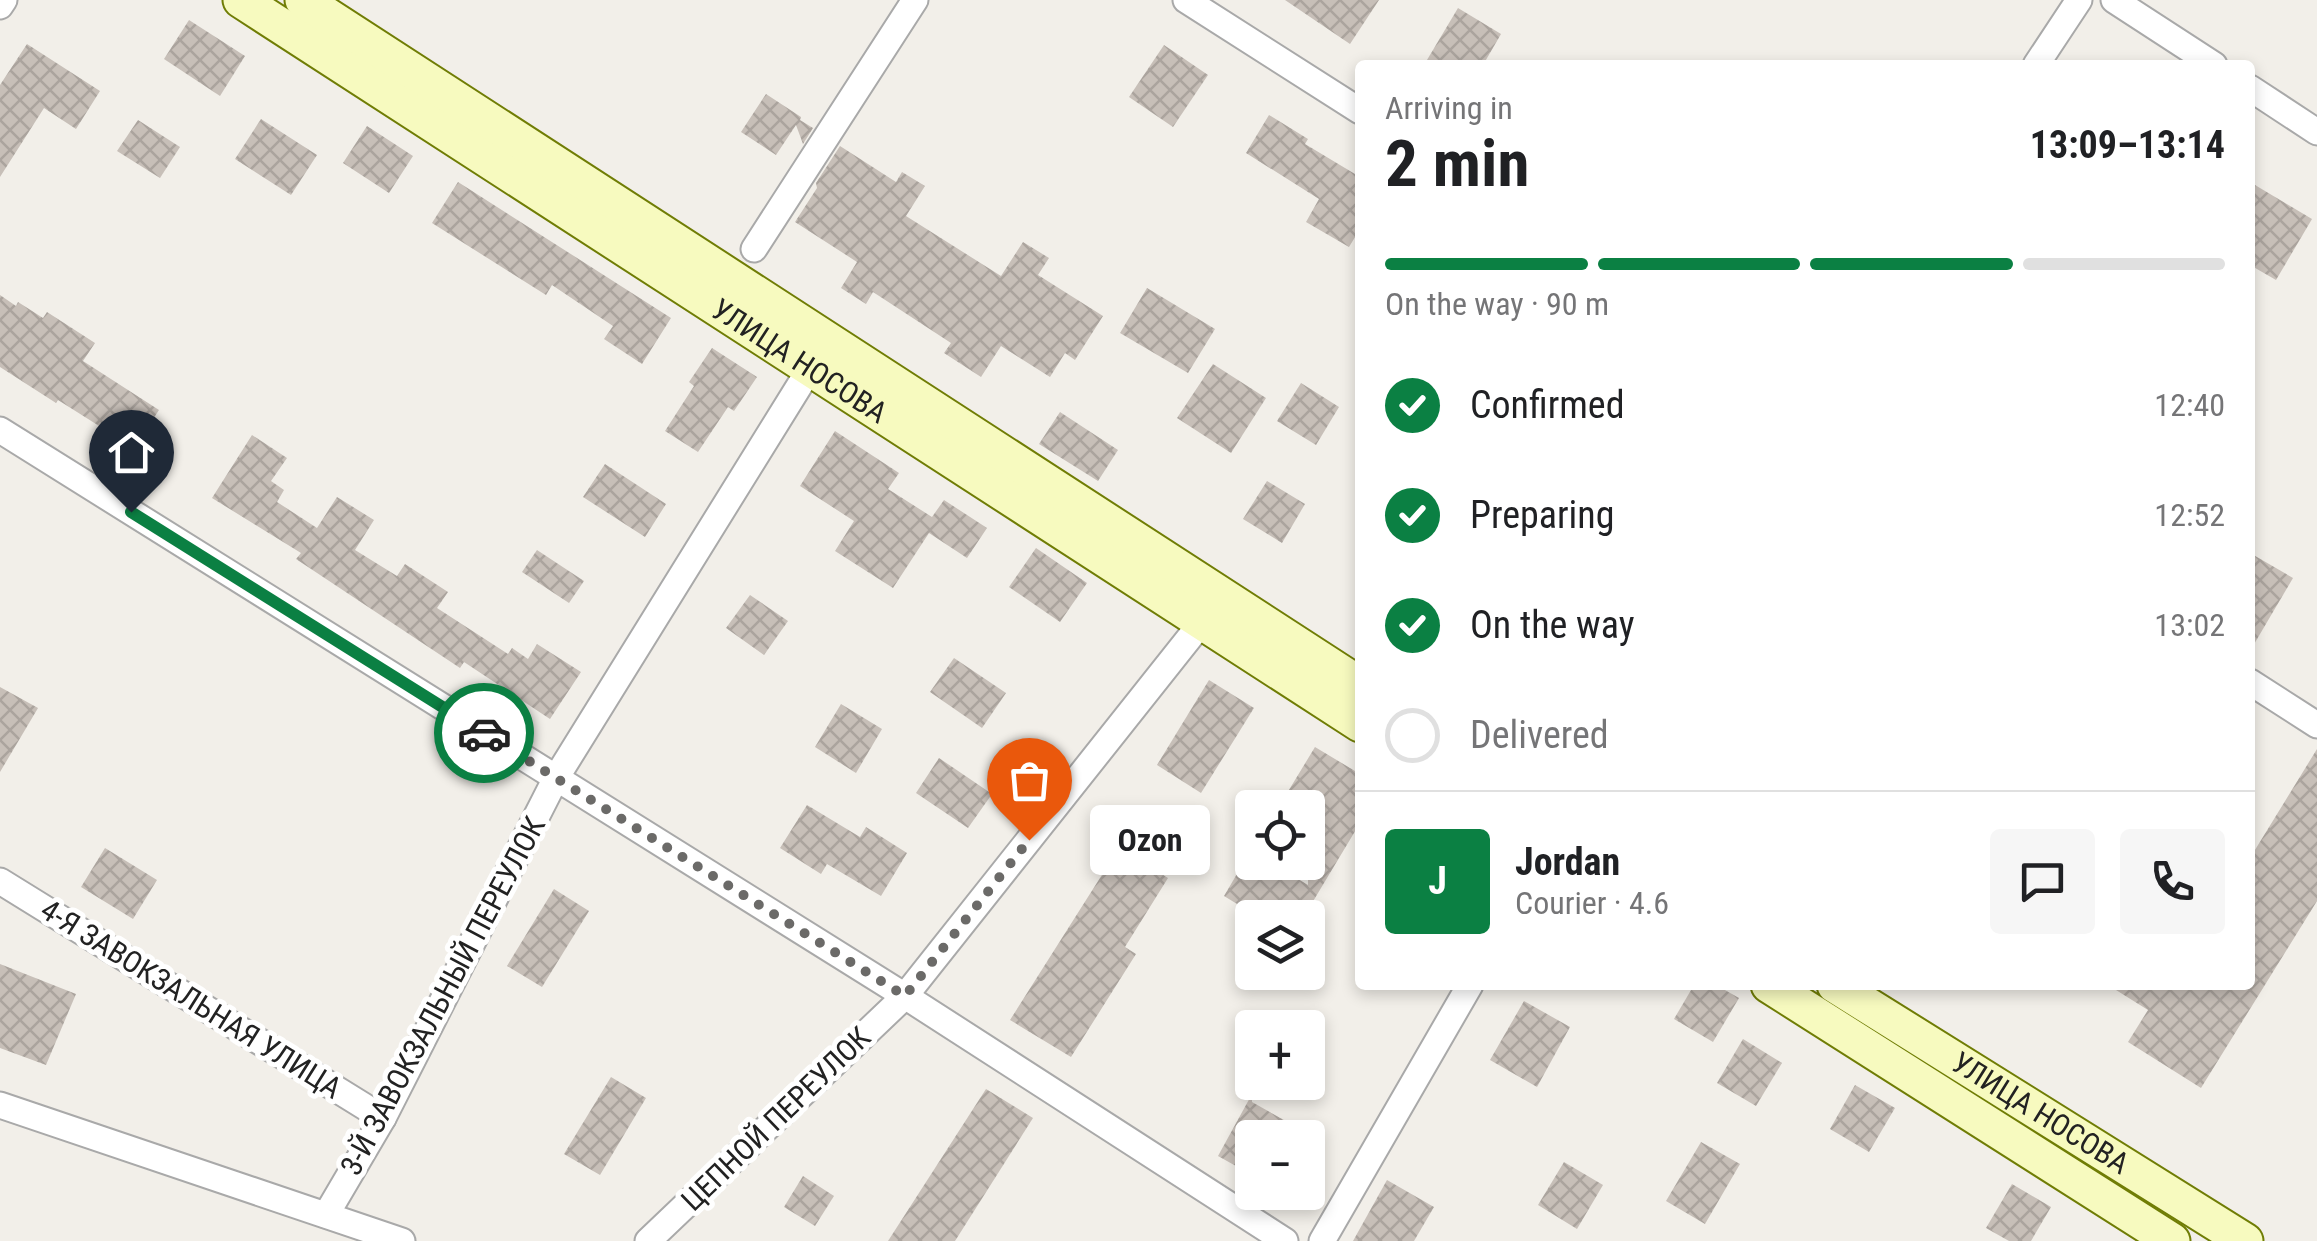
<!DOCTYPE html>
<meta charset="utf-8">
<style>
:root{--surface:#fff;--page:#f6f6f6;--text:#202124;--muted:#757577;--line:#e0e0e0;--accent:#0b8043}
body{margin:0;font-family:"Roboto Condensed",sans-serif;background:var(--page);color:var(--text);height:100vh;display:flex;flex-direction:column;font-size:38px;white-space:nowrap}
*{box-sizing:border-box;margin:0}
p{font-size:32px;color:var(--muted)}
.icon{flex:none;width:55px;height:55px;fill:none;stroke:currentColor;stroke-width:2;stroke-linecap:round;stroke-linejoin:round}
.map{position:relative;flex:1;overflow:hidden}
.sheet{position:absolute;left:1355px;top:60px;width:900px;height:930px;display:flex;flex-direction:column;background:var(--surface);border-radius:10px;box-shadow:0 5px 15px #0003}
.sheet>*{flex:none}
.controls{position:absolute;left:1235px;top:790px;display:grid;gap:20px}
.controls a{display:grid;place-items:center;width:90px;height:90px;border-radius:10px;background:var(--surface);box-shadow:0 5px 15px #0003;font-size:50px}
.pin{position:absolute;display:grid;place-items:center;width:85px;height:85px;color:#fff;margin:-102px -42px;border-radius:50% 50% 50% 0;rotate:-45deg;box-shadow:0 0 10px #0007}
.pin .icon{rotate:45deg}
.courier{position:absolute;display:grid;place-items:center;width:100px;height:100px;margin:-50px;border:8px solid #0b8043;border-radius:50%;background:#fff;color:#222;box-shadow:0 2px 12px #0007}
.bubble{position:absolute;height:70px;border-radius:10px;background:var(--surface);box-shadow:0 5px 15px #0003;font-size:32px;font-weight:700;line-height:70px;text-align:center}
.overview em{font-style:normal;font-weight:700}
.overview div{display:flex;flex-direction:column-reverse}
.overview{display:flex;align-items:center;justify-content:space-between;height:170px;padding:0 30px}
h1{font-size:65px;font-weight:700;line-height:75px}
.bar{display:grid;grid-template-columns:repeat(4,1fr);gap:15px 10px;align-content:center;height:120px;padding:0 30px}
.bar i{height:12px;border-radius:8px;background:var(--line)}
.bar .on{background:var(--accent)}
.bar p{grid-column:span 4}
.line{display:flex;align-items:center;gap:25px;padding:0 30px;border-top:2px solid var(--line)}
.line div{flex:1}
.round{display:grid;place-items:center;flex:none;width:105px;height:105px;border-radius:10px;background:var(--page)}
ol{padding:0 30px;list-style:none}
li{display:flex;align-items:center;gap:30px;height:110px}
li p{margin-inline-start:auto}
li .icon{padding:10px;border-radius:50%;background:var(--accent);color:#fff;stroke-width:4}
li:last-child{color:var(--muted)}
li i{width:55px;height:55px;border:5px solid var(--line);border-radius:50%}
.map>svg:first-child{display:block}
</style>
<div class="map">
<svg width="2317" height="1241" viewBox="0 0 2317 1241">
<defs>
<pattern id="building-cross-hatch" width="8" height="8" patternUnits="userSpaceOnUse" patternTransform="scale(2.5)"><rect width="8" height="8" fill="#c7bfb8"/><path d="M0 0l8 8M0 8l8-8" fill="none" stroke="#aba49e"/></pattern>
</defs>
<rect width="100%" height="100%" fill="#f2efe9"/>
<g fill="url(#building-cross-hatch)">
<path d="M1285,0h94l-29,44z"/>
<path d="M1458,8l43,26 -18,31h-59z"/>
<path d="M189,20l56,36 -25,40 -56,-37z"/>
<path d="M27,44l73,47 -24,38 -32,-21 -44,69v-92z"/>
<path d="M1164,45l44,30 -35,52 -44,-30z"/>
<path d="M766,94l35,23 -1,3 13,8 -10,16 -7,-19 -20,30 -35,-23z"/>
<path d="M1269,115l39,24 -3,5 55,33v52l-11,18 -43,-25 13,-23 -73,-46z"/>
<path d="M261,119l56,36 -26,40 -56,-36z"/>
<path d="M138,120l42,27 -20,31 -43,-27z"/>
<path d="M367,126l46,30 -24,37 -46,-30z"/>
<path d="M840,146l56,36 6,-10 23,14 -19,30 95,60 22,-34 26,16 -11,17 65,41 -28,44 -10,-7 -15,24 -49,-31 -20,31 -37,-24 7,-10 -78,-51 -7,12 -25,-16 16,-26 -62,-40 22,-34 -1,-5z"/>
<path d="M458,182l213,136 -29,46 -38,-25 9,-13 -61,-41 -6,10 -114,-72z"/>
<path d="M2250,182l62,37 -36,61 -26,-15z"/>
<path d="M1147,288l68,41 -27,44 -68,-40z"/>
<path d="M0,295l16,11 2,-4 25,16 4,-6 48,31 -12,18 76,49 -25,38 -76,-48 -2,3 -56,-36z"/>
<path d="M712,348l45,29 -23,34 -6,-4 -30,45 -33,-21 29,-45 -5,-4z"/>
<path d="M1213,364l53,34 -35,55 -54,-35z"/>
<path d="M1301,383l38,24 -23,38 -39,-24z"/>
<path d="M1060,412l58,38 -20,31 -59,-37z"/>
<path d="M835,431l64,42 -11,16 44,28 12,-17 43,28 -20,30 -38,-25 -36,55 -58,-37 19,-30 -54,-35z"/>
<path d="M252,435l35,23 -16,23 13,9 -7,12 40,26 20,-31 37,23 -19,30 42,26 8,-12 43,28 -11,16 71,46 4,-6 16,11 9,-15 44,28 -31,47 -86,-57 -4,6 -164,-109 5,-6 -89,-55z"/>
<path d="M605,464l61,40 -21,33 -62,-40z"/>
<path d="M1267,481l38,23 -23,39 -39,-24z"/>
<path d="M1036,548l51,35 -27,39 -51,-35z"/>
<path d="M537,550l47,31 -15,22 -47,-31z"/>
<path d="M2250,553l43,25 -43,73z"/>
<path d="M750,595l38,26 -24,34 -38,-27z"/>
<path d="M954,658l52,35 -24,35 -52,-36z"/>
<path d="M1209,680l45,28 -53,85 -44,-28z"/>
<path d="M0,687l38,21 -38,64z"/>
<path d="M841,704l41,25 -26,44 -41,-26z"/>
<path d="M1315,747l45,27v49l-57,95h-43l-36,-22 20,-34h26l38,23v-77h-30z"/>
<path d="M2317,749v152l-116,187 -73,-46 20,-32 -40,-25h142v-127z"/>
<path d="M939,758l53,36 -24,34 -52,-35z"/>
<path d="M807,805l53,32 6,-10 41,26 -26,43 -54,-32 -6,10 -41,-26z"/>
<path d="M105,848l52,32 -24,39 -52,-32z"/>
<path d="M1119,848l49,30 -43,69 11,7 -65,103 -61,-37z"/>
<path d="M554,889l35,22 -47,76 -35,-21z"/>
<path d="M0,964l76,30 -30,71 -46,-17z"/>
<path d="M1694,985h22l23,13 -26,44 -39,-23z"/>
<path d="M1524,1001l46,26 -33,60 -47,-27z"/>
<path d="M1743,1039l39,24 -26,43 -39,-23z"/>
<path d="M611,1077l35,21 -46,77 -36,-21z"/>
<path d="M1855,1085l40,23 -26,44 -39,-23z"/>
<path d="M986,1089l47,29 -78,123h-67z"/>
<path d="M1252,1094v8l64,36h-64v37l-34,-19z"/>
<path d="M1701,1142l39,22 -35,60 -39,-23z"/>
<path d="M1564,1162l39,23 -26,44 -39,-24z"/>
<path d="M803,1176l31,20 -19,30 -31,-19z"/>
<path d="M1387,1180l47,27 -20,34h-61z"/>
<path d="M2012,1184l39,23 -20,34h-22l-23,-13z"/>
</g>
<g fill="none" stroke-linecap="round" stroke-linejoin="round">
<defs>
<g id="street">
<path d="M1186,0l174,111"/>
<path d="M2114,0l100,65"/>
<path d="M0,6l4,-6"/>
<path d="M2036,65l43,-65"/>
<path d="M2250,88l67,44"/>
<path d="M754,249l161,-249"/>
<path d="M0,430l905,566 380,245"/>
<path d="M2250,682l67,43"/>
<path d="M0,881l383,237"/>
<path d="M0,1105l402,136"/>
<path d="M326,1215l57,-97 173,-340 255,-411"/>
<path d="M648,1241l257,-245 297,-374"/>
<path d="M1322,1241l148,-256"/>
</g>
<g id="secondary">
<path id="s1" d="M241,0l1119,724"/>
<path d="M303,0l1057,685"/>
<path d="M1769,985l403,256"/>
<path id="s2" d="M1835,985l410,256"/>
</g>
</defs>
<use href="#street" stroke="#a9a9a9" stroke-width="29"/>
<use href="#secondary" stroke="#707d05" stroke-width="39"/>
<use href="#street" stroke="#fff" stroke-width="25"/>
<use href="#secondary" stroke="#f7fabf" stroke-width="35"/>
</g>
<g fill="none" stroke-linecap="round" stroke-linejoin="round">
<path stroke="#6b6a68" stroke-width="10" stroke-dasharray="0 18" d="M484,733l421,263 124,-156"/>
<path stroke="#0b8043" stroke-width="12" d="M131,512l353,221"/>
</g>
<g text-anchor="middle" stroke-width="10" stroke-linejoin="round" paint-order="stroke">
<g font-size="30" fill="#222" stroke="#fff">
<text dy="10" stroke="none"><textPath href="#s1" startOffset="665">УЛИЦА НОСОВА</textPath></text>
<text transform="translate(443 996) rotate(-62)" y="10">3-Й ЗАВОКЗАЛЬНЫЙ ПЕРЕУЛОК</text>
<text transform="translate(191 999) rotate(32)" y="10">4-Я ЗАВОКЗАЛЬНАЯ УЛИЦА</text>
<text dy="10" stroke="none"><textPath href="#s2" startOffset="242">УЛИЦА НОСОВА</textPath></text>
<text transform="translate(776 1119) rotate(-44)" y="10">ЦЕПНОЙ ПЕРЕУЛОК</text>
</g>
</g>
</svg>
<div class="controls">
<a><svg class="icon" aria-label="locate" viewBox="0 0 24 24"><circle cx="12" cy="12" r="6"/><path d="M12 2v4M12 18v4M2 12h4M18 12h4"/></svg></a>
<a><svg class="icon" aria-label="layers" viewBox="0 0 24 24"><path d="M12 4l9 5-9 5-9-5zM3 14l9 5 9-5"/></svg></a>
<a>+</a>
<a>−</a>
</div>
<div class="pin" style="left:1029px;top:840px;background:#ea580c"><svg class="icon" aria-label="bag" viewBox="0 0 24 24"><path d="M5 8h14l-1 12H6zM9 8a3 3 0 0 1 6 0"/></svg></div>
<div class="pin" style="left:131px;top:512px;background:#1f2937"><svg class="icon" aria-label="home" viewBox="0 0 24 24"><path d="M3 11l9-7 9 7M6 9v11h12V9"/></svg></div>
<div class="courier" style="left:484px;top:733px"><svg class="icon" aria-label="car" viewBox="0 0 24 24"><path d="M5 17H2v-5l4-1 3-4h7l3 4 3 1v5h-3M9 17h6M6 11h13"/><circle cx="7" cy="17" r="2"/><circle cx="17" cy="17" r="2"/></svg></div>
<div class="bubble" style="left:1090px;top:805px;width:120px">Ozon</div>
<section class="sheet">
<div class="overview"><div><h1>2 min</h1><p>Arriving in</p></div><em>13:09–13:14</em></div>
<div class="bar"><i class="on"></i><i class="on"></i><i class="on"></i><i></i><p>On the way · 90 m</p></div>
<ol>
<li><svg class="icon" aria-label="check" viewBox="0 0 24 24"><path d="M5 12l5 5 9-10"/></svg>Confirmed<p>12:40</p></li>
<li><svg class="icon" aria-label="check" viewBox="0 0 24 24"><path d="M5 12l5 5 9-10"/></svg>Preparing<p>12:52</p></li>
<li><svg class="icon" aria-label="check" viewBox="0 0 24 24"><path d="M5 12l5 5 9-10"/></svg>On the way<p>13:02</p></li>
<li><i></i>Delivered</li>
</ol>
<div class="line" style="height:180px"><b class="round" style="background:var(--accent);color:#fff">J</b><div><b>Jordan</b><p>Courier · 4.6</p></div><a class="round"><svg class="icon" aria-label="chat" viewBox="0 0 24 24"><path d="M4 5h16v11H9l-5 4z"/></svg></a><a class="round"><svg class="icon" aria-label="phone" viewBox="0 0 24 24"><path d="M5 4h4l2 5-3 2q2 4 5 5l2-3 5 2v4C11 20 4 13 5 4z"/></svg></a></div>
</section>
</div>
